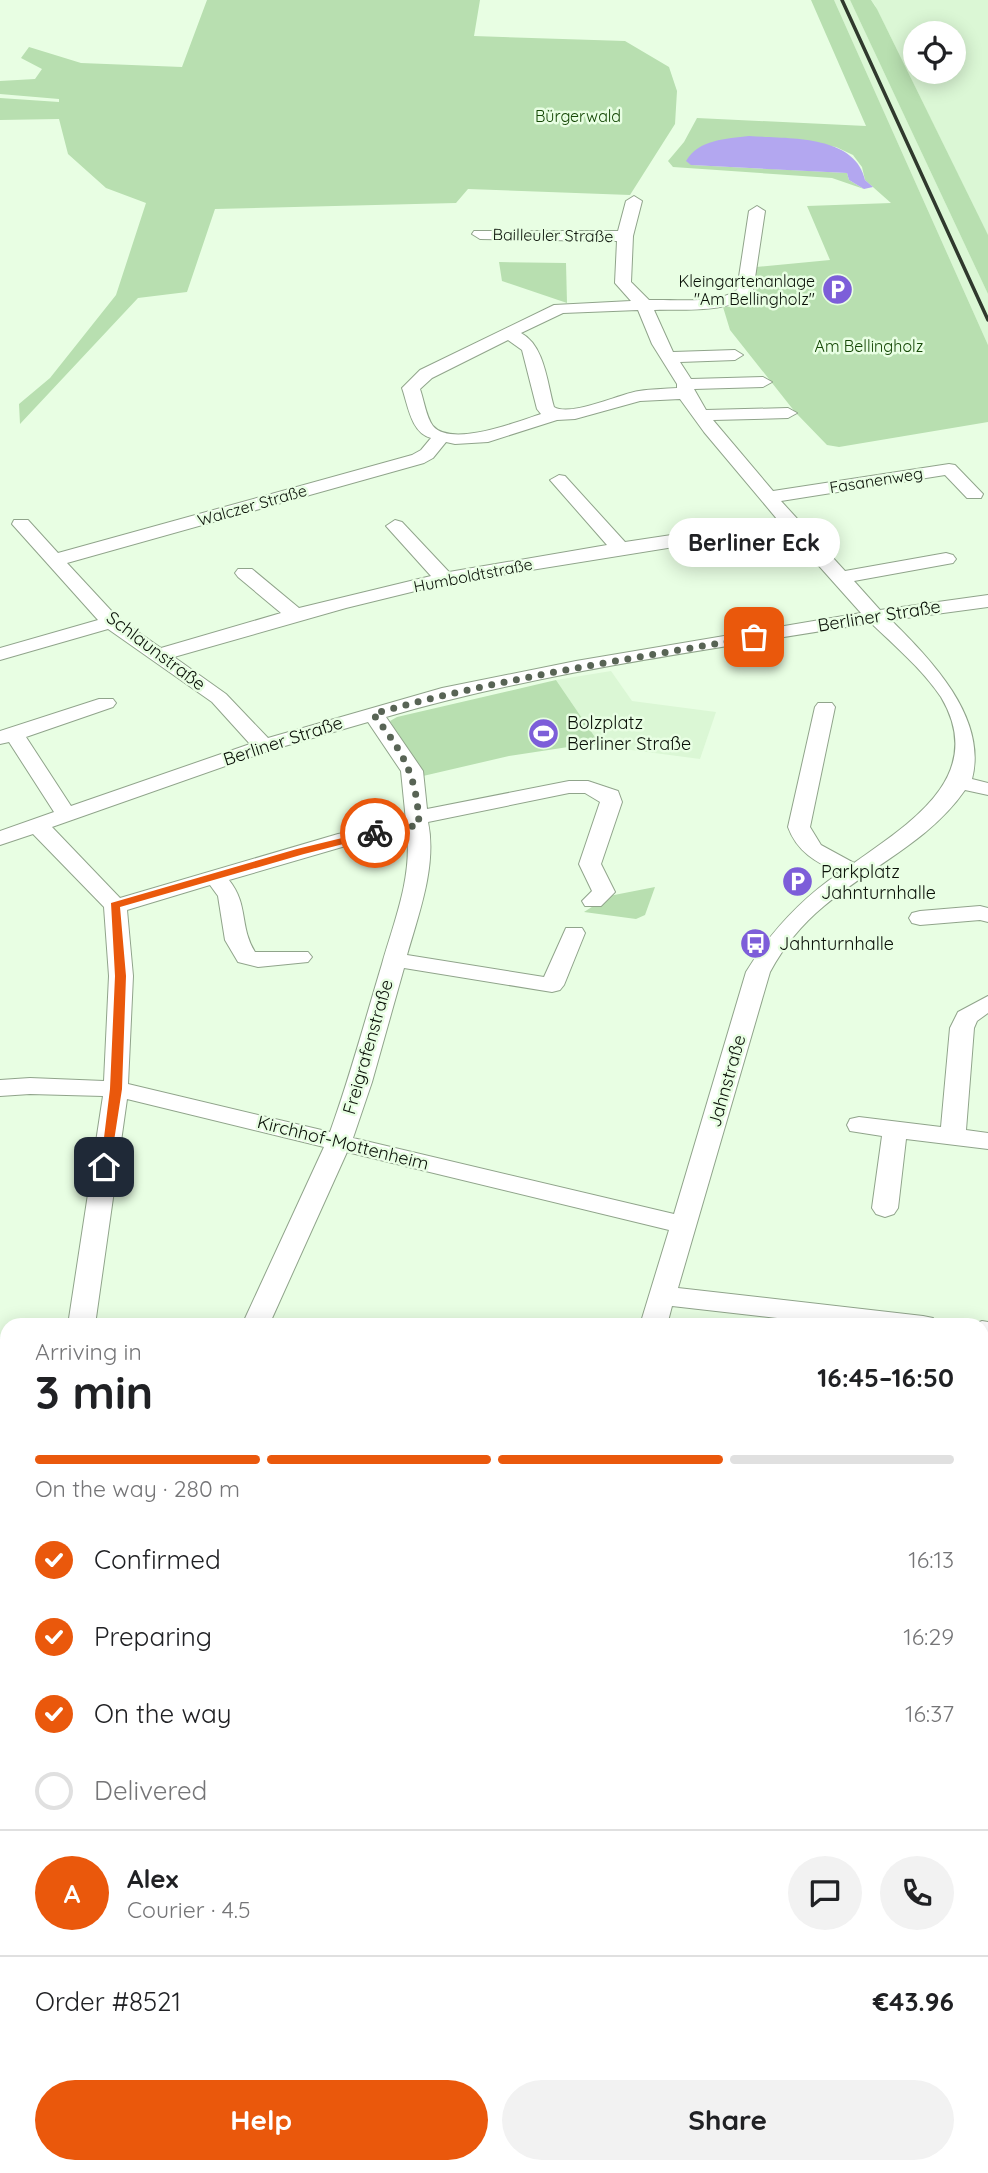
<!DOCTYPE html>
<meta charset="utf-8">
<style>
:root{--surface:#fff;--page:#f2f2f2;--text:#202124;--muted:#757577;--line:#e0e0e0;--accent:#ea580c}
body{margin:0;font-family:Quicksand,sans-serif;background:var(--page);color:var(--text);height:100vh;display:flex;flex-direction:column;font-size:26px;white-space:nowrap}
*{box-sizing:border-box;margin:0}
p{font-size:23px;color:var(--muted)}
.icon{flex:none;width:38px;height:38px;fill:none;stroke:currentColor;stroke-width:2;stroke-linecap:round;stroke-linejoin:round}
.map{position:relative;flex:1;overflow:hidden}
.sheet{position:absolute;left:0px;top:1318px;width:989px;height:856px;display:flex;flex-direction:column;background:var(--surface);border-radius:21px 21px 0 0;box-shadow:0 4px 18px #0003}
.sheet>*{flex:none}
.tools{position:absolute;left:903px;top:21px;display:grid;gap:14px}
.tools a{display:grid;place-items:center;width:63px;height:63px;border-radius:50%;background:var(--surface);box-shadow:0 4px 18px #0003;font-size:35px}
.pin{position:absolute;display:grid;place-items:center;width:60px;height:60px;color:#fff;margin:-30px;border-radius:14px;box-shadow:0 4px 10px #0006}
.courier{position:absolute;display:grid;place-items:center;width:70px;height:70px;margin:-35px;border:5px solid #ea580c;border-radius:50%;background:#fff;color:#222;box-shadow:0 2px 9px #0007}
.bubble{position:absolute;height:49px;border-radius:24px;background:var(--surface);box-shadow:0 4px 18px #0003;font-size:23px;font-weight:700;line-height:49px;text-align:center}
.summary em{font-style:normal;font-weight:700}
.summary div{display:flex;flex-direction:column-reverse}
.summary{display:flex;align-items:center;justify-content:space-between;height:119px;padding:0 35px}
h1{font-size:46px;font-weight:700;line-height:52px}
.bar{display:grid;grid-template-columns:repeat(4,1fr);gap:10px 7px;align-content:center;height:84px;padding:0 35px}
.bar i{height:9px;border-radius:5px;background:var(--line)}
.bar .active{background:var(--accent)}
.bar p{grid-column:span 4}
.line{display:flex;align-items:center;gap:18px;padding:0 35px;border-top:2px solid var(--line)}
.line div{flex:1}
.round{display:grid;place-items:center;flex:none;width:74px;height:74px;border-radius:37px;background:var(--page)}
ol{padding:0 35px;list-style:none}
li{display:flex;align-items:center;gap:21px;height:77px}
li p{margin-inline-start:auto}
li .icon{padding:7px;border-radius:50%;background:var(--accent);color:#fff;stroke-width:4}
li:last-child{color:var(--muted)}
li i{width:38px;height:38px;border:4px solid var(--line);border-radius:50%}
.button{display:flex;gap:14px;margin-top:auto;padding:14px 35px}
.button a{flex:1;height:80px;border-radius:42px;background:var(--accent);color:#fff;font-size:28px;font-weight:700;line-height:80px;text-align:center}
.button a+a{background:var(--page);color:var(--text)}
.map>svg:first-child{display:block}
</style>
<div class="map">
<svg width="988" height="2173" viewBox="0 0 988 2173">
<rect width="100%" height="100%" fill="#e8fee3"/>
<g fill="#dbf7d5" fill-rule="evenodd">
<path d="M834,0h16l138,294v51z"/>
<path d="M871,0h117v236l-113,-231zM915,33h39v39h-39z"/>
<path d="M611,671l21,30 84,11 -16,47 -99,-13 -45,-66z"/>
<path d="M0,1560l7,7v114l-7,11z"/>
<path d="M526,2167h105l6,6h-99l-6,-1z"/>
</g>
<g fill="#b8dfb0">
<path d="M207,0h273l-6,36 151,5 44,26 8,24 -2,33 -45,71 -162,-6 -12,14 -241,6 -28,83 -49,6 -118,126 -1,-20 31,-26 66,-83 30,-92 -40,-15 -38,-34 -9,-35 -59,1v-22l59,4v-3l-59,-5v-13l35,-2 7,-10 -21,-11 8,-11 52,16 101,4z"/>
<path d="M811,0h23l154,345v77l-149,25 -12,-2 -32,-33 -65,-82 -7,-23 31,-1 2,-39 74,-7 -23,-54 84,-3 -26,-23 -3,-13 -9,-12 -17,-8 -56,-8 -88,26 155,8 2,7 15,9 -32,-11 -159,-11 -5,-6 16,-19 13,-24 169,8z"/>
<path d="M850,0h21l6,9 111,226v59z"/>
<path d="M499,262l67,1 1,40 -65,-22z"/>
<path d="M556,680l45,66 -13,-2 -79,12 -86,20 -33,-55 7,-4z"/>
<path d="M655,887l-10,28 -9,4 -52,-7 25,-16z"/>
</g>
<path fill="#b3a7f0" d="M749,136c38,3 106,-2 116,44l8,7 -9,2 -15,-9 -2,-7 -156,-8 -5,-4c13,-22 40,-22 63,-25z"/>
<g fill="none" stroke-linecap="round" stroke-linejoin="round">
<defs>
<g id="minor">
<path d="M634,196l8,5 -9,35 -2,46 18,18c25,-1 67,5 88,-10l12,-79 8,-5 8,5 -12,80c-17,23 -72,18 -99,19l19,42 62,-2 8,5 -8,5 -55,2 11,17 72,-2 9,5 -9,5 -69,2 12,21 82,-2 9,5 -9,5 -75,2 60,71 176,-27 6,1 28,29 -2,4h-14l-22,-23 -164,26 64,70 101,-18 7,2 3,4 -3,4 -99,18 26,29 108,-15v12l-97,13c39,39 97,97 81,159l16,4v12l-23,-5c-35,51 -95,77 -141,116 -23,19 -40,40 -54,66l-92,316 245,28 10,2 3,7h-98l-166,-19 -5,19h-27l29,-95 -322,-78 -78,173h-27l82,-178 -197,-48 -32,226h-27l35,-229 -73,-2 -30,2v-16l30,-2 74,3 5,-105 -5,-69 -71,-73 -33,11v-14l54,-19 -45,-70 -9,2v-13l99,-32h14l3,4 -3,4 -87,30 45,69 179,-62 -38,-42 -104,-73 -108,31v-12l98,-28 -86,-96 2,-4h14l30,33 354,-98 9,-5 10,-12c-20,-5 -23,-33 -29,-50l18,-18 134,-65 77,-4 -16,-18 2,-42 -137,-2 -8,-5 2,-3h144l8,-30zM638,310l14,34 25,40v4c-13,1 -26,1 -38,3 -20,3 -68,26 -85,16 -7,-24 -9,-61 -33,-74l42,-20zM508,340l14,10 15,59 4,5c-22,7 -89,34 -108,12 -7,-9 -9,-26 -13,-37l12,-11zM680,399l24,33 73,87 -152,23 -60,-66 -6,-1 -9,5 57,65 -158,27 -47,-50 -7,-2 -9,6 45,50 -132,32 -47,-39h-14l-3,4 3,4 43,36 -120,35 -43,-30 -51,-55 357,-100 9,-5 13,-16 9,2 33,-2 69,-22 18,-1 65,-18zM786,529l75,84 -285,48 -134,27 -174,50 -42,-44 -52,-37 172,-49 98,-24zM871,623c24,23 51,46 70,74 47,79 -31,126 -87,166l-33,-18 -11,-18 25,-120 -3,-4h-14l-3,4 -27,120c9,25 28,35 51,46 -39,27 -68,58 -93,99l-72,242 -321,-76 19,-56 32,-114 148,24 8,-2 4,-5 21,-52 -3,-5h-16l-22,49 -137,-22c12,-42 30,-90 21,-133l141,-29h16l15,9 -21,62 13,27 -10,10 3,5h16l14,-14 -14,-28 21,-62 -4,-11 -30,-10h-19l-142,28 -4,-38 -37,-54c158,-46 323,-67 485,-94zM368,722l33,49 5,50 -68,13 -218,64 -68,-71 219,-77zM407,834c5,44 -13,88 -25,130 -17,56 -32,113 -52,168l-202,-48 5,-108 -6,-66 83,-25 8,11 7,44 13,22 20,5 50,-5 4,-5 -4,-5h-53c-16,-26 -6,-47 -26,-72l120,-35z"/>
<path d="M980,906l8,2v14l-8,-2 -60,5 -8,-2 -3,-5 3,-5 8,-2z"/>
<path d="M988,996v17l-11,8 -3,7 -8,102 22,3v16l-82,-10 -8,69 -4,6 -9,3 -9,-3 -4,-6 10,-72 -32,-5 -3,-6 3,-6 9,-2 82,10 9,-99 8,-16z"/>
<path d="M982,1321l6,1v18l-6,-1v-14h-10z"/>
<path d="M0,1339l7,2v20l-7,-2z"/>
<path d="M982,1562l6,2v78l-6,-2z"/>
<rect x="982" y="1804" width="6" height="26"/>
<rect x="982" y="1882" width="6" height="28"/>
<path d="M0,2040l7,2v34l-7,-2z"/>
<path d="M982,2139h6v32l-18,-5h12z"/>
<path d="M19,2166h36l-2,7h-36z"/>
<path d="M413,2166h72l3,7h-72z"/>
<path d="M784,2166h107l-3,7h-101z"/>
</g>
<g id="major">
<path d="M0,1522l7,2v31l-7,-2z"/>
<path d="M659,2166h47l3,7h-47z"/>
</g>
</defs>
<use href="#minor" stroke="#90a48b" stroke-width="2"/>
<use href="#major" stroke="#63559d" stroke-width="2"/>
<use href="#minor" fill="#fff" fill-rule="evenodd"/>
<use href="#major" fill="#beaff4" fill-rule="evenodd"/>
<path stroke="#2f392d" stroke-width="3.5" d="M842,0l146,320"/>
</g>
<path fill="#ea580c" d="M375,830l5,3 -1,2 -75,19 -184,53 6,69 -4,113 -12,78 -6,4 -4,-1 10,-81 5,-113 -4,-73 186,-54z"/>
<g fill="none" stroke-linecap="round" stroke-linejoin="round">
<path stroke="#586455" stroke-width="7" stroke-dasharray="0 12.6" d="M375,833l44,-8c-2,-50 -16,-73 -46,-111 126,-36 253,-54 381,-77"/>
</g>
<defs>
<symbol id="parking-disc" viewBox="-11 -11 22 22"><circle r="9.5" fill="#7d5ed9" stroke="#e8fee3"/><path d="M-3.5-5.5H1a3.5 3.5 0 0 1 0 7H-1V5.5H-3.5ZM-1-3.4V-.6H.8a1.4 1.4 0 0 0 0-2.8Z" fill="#fff"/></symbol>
<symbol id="stadium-disc" viewBox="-11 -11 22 22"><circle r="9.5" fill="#7d5ed9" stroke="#e8fee3"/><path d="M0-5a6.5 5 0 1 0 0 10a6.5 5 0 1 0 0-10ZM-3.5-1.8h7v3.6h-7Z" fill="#fff"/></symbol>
<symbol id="bus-disc" viewBox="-11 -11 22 22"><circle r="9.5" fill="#7d5ed9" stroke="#e8fee3"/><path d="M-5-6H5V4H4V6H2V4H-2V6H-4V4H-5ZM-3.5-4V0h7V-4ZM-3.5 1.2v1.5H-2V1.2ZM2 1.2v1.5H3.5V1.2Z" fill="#fff"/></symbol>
</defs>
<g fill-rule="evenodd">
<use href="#parking-disc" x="820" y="272" width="35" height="35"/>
<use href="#stadium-disc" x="526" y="716" width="35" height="35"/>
<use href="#parking-disc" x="780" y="864" width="35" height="35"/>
<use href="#bus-disc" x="738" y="926" width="35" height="35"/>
</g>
<g text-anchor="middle" stroke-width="5" stroke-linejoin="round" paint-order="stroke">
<g font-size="16" fill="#144705" stroke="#e8fee3">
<text x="578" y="122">Bürgerwald</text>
<text x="869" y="352">Am Bellingholz</text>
</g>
<g font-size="16" fill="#0a1108" stroke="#e8fee3">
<text transform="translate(553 235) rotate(1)" y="6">Bailleuler Straße</text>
<text transform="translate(876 480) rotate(-9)" y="6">Fasanenweg</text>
<text transform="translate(252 505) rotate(-16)" y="6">Walczer Straße</text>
<text transform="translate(473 575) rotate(-11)" y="6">Humboldtstraße</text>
</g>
<g font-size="16" fill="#0a1108" stroke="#e8fee3" text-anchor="end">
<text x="815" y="287">Kleingartenanlage<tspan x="815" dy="18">"Am Bellingholz"</tspan></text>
</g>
<g font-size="18" fill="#0a1108" stroke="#e8fee3">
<text transform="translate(879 616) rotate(-9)" y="6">Berliner Straße</text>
<text transform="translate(156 651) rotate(37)" y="6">Schlaunstraße</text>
<text transform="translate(283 741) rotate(-18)" y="6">Berliner Straße</text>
<text transform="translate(368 1047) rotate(-74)" y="6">Freigrafenstraße</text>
<text transform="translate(727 1081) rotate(-74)" y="6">Jahnstraße</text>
<text transform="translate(343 1143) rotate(14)" y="6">Kirchhof-Mottenheim</text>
</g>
<g font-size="18" fill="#0a1108" stroke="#e8fee3" text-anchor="start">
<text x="567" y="729">Bolzplatz<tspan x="567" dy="21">Berliner Straße</tspan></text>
<text x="821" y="878">Parkplatz<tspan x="821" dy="21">Jahnturnhalle</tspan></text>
<text x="779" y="950">Jahnturnhalle</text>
</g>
</g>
</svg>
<div class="tools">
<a><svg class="icon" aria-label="locate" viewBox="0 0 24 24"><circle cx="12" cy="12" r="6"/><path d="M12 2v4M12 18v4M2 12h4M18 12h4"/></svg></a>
</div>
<div class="pin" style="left:754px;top:637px;background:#ea580c"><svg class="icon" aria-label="bag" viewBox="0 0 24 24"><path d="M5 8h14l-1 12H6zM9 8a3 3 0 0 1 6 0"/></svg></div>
<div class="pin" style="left:104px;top:1167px;background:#1f2937"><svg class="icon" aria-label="home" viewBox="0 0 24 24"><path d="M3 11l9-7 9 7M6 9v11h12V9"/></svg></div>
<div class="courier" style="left:375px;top:833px"><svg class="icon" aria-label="bike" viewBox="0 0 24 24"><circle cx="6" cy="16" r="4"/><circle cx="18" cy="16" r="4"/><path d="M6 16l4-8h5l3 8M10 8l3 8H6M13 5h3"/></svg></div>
<div class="bubble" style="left:668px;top:518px;width:172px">Berliner Eck</div>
<section class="sheet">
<div class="summary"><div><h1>3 min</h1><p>Arriving in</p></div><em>16:45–16:50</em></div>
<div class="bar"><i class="active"></i><i class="active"></i><i class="active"></i><i></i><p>On the way · 280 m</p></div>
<ol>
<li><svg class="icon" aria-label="check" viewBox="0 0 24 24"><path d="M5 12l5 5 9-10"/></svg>Confirmed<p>16:13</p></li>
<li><svg class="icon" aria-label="check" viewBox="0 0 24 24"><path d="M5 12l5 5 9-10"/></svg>Preparing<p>16:29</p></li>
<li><svg class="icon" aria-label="check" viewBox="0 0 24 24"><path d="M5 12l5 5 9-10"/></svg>On the way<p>16:37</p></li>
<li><i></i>Delivered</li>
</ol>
<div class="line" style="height:126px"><b class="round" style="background:var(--accent);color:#fff">A</b><div><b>Alex</b><p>Courier · 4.5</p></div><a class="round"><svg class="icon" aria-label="chat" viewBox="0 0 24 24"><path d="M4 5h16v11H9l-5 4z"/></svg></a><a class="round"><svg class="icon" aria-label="phone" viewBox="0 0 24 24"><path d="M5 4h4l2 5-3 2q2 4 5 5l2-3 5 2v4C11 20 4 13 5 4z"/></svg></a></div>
<div class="line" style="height:91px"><div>Order #8521</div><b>€43.96</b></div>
<div class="button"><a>Help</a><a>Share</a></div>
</section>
</div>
